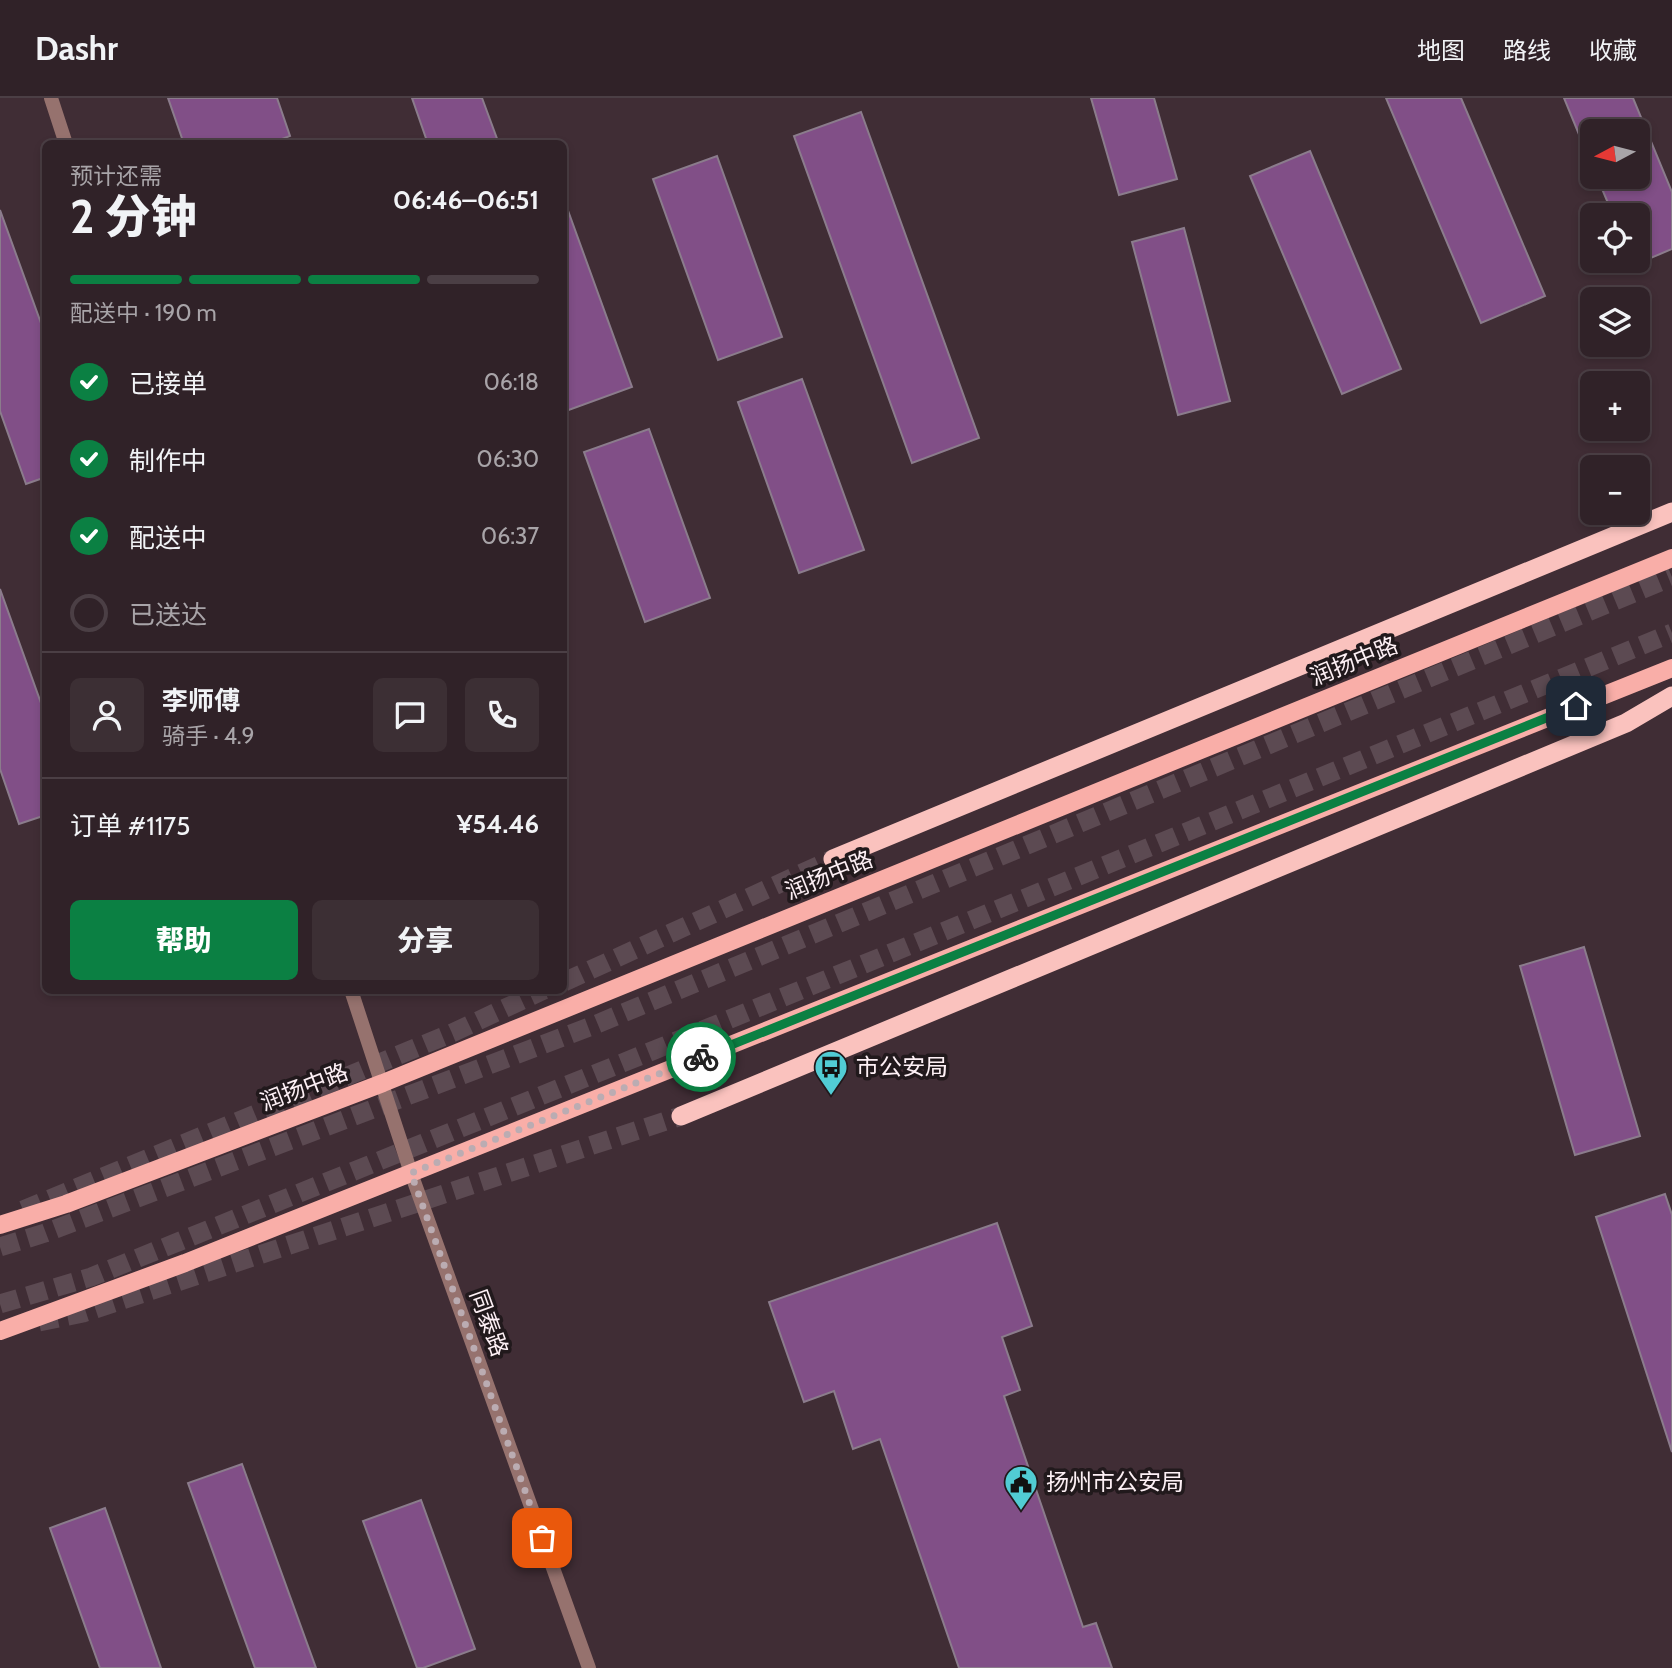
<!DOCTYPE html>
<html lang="zh">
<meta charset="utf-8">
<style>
:root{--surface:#302228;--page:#3c2f34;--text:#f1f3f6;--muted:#a8a4a8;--line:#4b3f45;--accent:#0b8043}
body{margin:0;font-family:Cabin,"Noto Sans SC",sans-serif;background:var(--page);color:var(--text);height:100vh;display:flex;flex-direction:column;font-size:26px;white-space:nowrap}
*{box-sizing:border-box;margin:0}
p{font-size:23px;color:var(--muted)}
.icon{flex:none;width:38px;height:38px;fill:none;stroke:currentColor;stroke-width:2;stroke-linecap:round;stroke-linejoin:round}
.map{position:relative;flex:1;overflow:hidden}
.details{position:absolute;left:42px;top:42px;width:525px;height:854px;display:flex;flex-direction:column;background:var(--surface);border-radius:10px;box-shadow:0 4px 10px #0003,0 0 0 2px var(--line)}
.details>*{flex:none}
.needle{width:46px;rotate:263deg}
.buttons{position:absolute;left:1580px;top:21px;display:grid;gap:14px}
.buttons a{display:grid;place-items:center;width:70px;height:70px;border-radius:10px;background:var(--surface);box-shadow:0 4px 10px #0003,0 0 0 2px var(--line);font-size:35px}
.pin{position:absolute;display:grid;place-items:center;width:60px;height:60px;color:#fff;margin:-30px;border-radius:14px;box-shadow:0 4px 10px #0006}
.courier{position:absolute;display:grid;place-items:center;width:70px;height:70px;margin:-35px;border:5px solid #0b8043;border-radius:50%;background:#fff;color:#222;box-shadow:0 2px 9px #0007}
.summary em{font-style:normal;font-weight:800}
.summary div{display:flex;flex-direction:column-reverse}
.summary{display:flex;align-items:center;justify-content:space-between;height:119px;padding:0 28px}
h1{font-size:46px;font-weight:800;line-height:52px}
.bar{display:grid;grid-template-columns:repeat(4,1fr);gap:10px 7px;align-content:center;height:84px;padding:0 28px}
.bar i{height:9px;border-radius:5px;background:var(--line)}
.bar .on{background:var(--accent)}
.bar p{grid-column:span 4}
.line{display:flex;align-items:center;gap:18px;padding:0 28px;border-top:2px solid var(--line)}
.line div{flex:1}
.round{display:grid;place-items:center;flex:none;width:74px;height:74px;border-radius:10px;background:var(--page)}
ol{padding:0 28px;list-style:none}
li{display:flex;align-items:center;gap:21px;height:77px}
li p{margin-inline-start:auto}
li .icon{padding:7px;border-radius:50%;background:var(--accent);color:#fff;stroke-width:4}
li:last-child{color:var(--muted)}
li i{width:38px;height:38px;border:4px solid var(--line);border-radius:50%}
.button{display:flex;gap:14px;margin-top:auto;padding:14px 28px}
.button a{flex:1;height:80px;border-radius:10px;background:var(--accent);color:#fff;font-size:28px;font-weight:800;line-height:80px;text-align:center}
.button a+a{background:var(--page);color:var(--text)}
header{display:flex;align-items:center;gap:42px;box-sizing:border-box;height:98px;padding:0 35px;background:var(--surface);border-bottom:2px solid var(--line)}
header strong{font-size:33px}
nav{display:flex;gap:38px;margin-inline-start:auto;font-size:24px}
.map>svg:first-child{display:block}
</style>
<header>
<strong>Dashr</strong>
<nav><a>地图</a><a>路线</a><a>收藏</a></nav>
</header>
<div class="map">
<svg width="1672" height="1570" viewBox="0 0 1672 1570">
<rect width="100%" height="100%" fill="#402d35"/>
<g fill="#814f87" stroke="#8b7c8c" stroke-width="2">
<path d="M168,0h109l13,38 -21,8h-85z"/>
<path d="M412,0h70l17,46h-71z"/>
<path d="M1091,0h63l23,81 -58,16z"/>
<path d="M1386,0h75l84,198 -64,27z"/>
<path d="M1564,0h69l39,94v57l-38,16 -2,-4h6v-46h-25l-16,-38h41v-46h-46v35z"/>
<path d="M861,14l118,326 -67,25 -118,-327z"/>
<path d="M1310,53l91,218 -59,25 -92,-218z"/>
<path d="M717,58l65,181 -64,23 -65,-181z"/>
<path d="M566,107l66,182 -66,24 -2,-5v-200z"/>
<path d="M0,112l46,127v140l-20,7 -26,-73z"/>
<path d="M1184,130l46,173 -52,14 -46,-173z"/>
<path d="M802,281l62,171 -65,23 -61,-171z"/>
<path d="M649,331l61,169 -65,24 -61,-170z"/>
<path d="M0,491l46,128v98l-27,9 -19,-55z"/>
<path d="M1584,849l56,189 -65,19 -55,-189z"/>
<path d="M1665,1096l7,21v237l-76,-235z"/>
<path d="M997,1125l35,103 -30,11 18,53 -16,6 79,231 13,-4 16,45h-153l-79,-229 -27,10 -19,-58 -30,11 -35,-100z"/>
<path d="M242,1366l74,204h-61l-67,-185z"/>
<path d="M421,1402l54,149 -52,19h-6l-54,-147z"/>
<path d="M105,1410l56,160h-61l-50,-140z"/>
</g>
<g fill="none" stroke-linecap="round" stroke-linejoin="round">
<g stroke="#5c4a52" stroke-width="19" stroke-dasharray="19 10" stroke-linecap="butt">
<path d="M564,884l269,-123"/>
<path d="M23,1112l429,-177 92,-43"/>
<path d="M0,1149l45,-14 547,-207 1080,-449"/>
<path d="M0,1206l91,-27 556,-224 1025,-420"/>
<path d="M39,1224l44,-9 598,-197"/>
</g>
<g stroke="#96726e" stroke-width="14">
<path d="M51,0l15,46"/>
<path d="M351,892l60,183 178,495"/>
</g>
<g stroke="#f9aea8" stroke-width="18">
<path d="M0,1127l66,-21 317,-121 1289,-525"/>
<path d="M0,1233l185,-68 226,-90 1261,-505"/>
</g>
<g stroke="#fac2be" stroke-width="19">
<path d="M833,761l839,-347"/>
<path d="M681,1018l945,-393 46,-27"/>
</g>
</g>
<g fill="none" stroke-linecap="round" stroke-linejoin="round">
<path stroke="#bbacb2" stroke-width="7" stroke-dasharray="0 12.6" d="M542,1440l-131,-365 290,-116"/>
<path stroke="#0b8043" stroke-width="9" d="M701,959l875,-351"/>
</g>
<defs>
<symbol id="bus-pin" viewBox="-11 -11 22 30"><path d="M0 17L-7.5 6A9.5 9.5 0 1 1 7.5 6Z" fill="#51ccd4" stroke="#21191c"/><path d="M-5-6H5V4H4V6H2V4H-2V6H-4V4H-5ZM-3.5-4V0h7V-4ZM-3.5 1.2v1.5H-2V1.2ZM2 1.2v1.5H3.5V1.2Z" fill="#111"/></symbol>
<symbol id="civic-pin" viewBox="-11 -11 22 30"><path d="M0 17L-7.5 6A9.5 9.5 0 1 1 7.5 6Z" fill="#51ccd4" stroke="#21191c"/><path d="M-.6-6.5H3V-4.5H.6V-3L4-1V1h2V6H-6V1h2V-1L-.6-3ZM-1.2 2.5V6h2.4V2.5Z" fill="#111"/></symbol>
</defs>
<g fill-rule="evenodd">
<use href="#bus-pin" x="812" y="950" width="38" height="52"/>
<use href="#civic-pin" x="1002" y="1365" width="38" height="52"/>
</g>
<g text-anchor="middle" stroke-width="7" stroke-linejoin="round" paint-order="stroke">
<g font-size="23" fill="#fdf0f5" stroke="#21191c">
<text transform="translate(1354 563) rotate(-22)" y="8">润扬中路</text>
<text transform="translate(829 777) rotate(-22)" y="8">润扬中路</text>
<text transform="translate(304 989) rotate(-21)" y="8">润扬中路</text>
<text transform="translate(489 1225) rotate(70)" y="8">同泰路</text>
</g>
<g font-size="23" fill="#fdf0f5" stroke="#21191c" text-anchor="start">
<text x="856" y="977">市公安局</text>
<text x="1046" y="1392">扬州市公安局</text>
</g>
</g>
</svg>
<div class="buttons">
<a><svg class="needle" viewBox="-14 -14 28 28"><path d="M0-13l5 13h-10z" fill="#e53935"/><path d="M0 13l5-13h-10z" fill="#a8a4a8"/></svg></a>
<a><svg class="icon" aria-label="locate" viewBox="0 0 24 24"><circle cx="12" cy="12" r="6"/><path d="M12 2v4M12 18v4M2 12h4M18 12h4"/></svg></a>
<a><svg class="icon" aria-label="layers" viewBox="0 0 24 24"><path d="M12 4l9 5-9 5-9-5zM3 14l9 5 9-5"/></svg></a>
<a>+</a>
<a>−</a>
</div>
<div class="pin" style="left:542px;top:1440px;background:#ea580c"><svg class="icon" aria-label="bag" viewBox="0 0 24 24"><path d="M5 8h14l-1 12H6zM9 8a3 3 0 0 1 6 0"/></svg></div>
<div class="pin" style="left:1576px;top:608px;background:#1f2937"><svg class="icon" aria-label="home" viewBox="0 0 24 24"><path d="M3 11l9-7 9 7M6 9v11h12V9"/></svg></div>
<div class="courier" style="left:701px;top:959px"><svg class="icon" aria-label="bike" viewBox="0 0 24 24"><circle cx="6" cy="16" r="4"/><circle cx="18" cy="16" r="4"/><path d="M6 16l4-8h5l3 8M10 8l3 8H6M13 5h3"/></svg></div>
<section class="details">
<div class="summary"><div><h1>2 分钟</h1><p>预计还需</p></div><em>06:46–06:51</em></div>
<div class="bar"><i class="on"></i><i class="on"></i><i class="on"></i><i></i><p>配送中 · 190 m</p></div>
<ol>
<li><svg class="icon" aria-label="check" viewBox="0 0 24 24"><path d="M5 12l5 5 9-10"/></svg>已接单<p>06:18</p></li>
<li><svg class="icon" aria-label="check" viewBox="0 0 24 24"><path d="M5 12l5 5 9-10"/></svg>制作中<p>06:30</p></li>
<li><svg class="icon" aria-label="check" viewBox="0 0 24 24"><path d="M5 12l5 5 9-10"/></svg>配送中<p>06:37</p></li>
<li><i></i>已送达</li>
</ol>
<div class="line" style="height:126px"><a class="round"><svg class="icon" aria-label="person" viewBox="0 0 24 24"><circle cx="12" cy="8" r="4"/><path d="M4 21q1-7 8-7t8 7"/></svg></a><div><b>李师傅</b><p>骑手 · 4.9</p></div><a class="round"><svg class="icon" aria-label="chat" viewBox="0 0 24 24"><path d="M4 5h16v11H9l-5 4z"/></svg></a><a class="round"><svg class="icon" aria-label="phone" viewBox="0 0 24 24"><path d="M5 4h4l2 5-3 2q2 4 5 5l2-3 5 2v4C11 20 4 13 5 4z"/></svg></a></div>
<div class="line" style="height:91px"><div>订单 #1175</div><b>¥54.46</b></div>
<div class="button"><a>帮助</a><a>分享</a></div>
</section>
</div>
